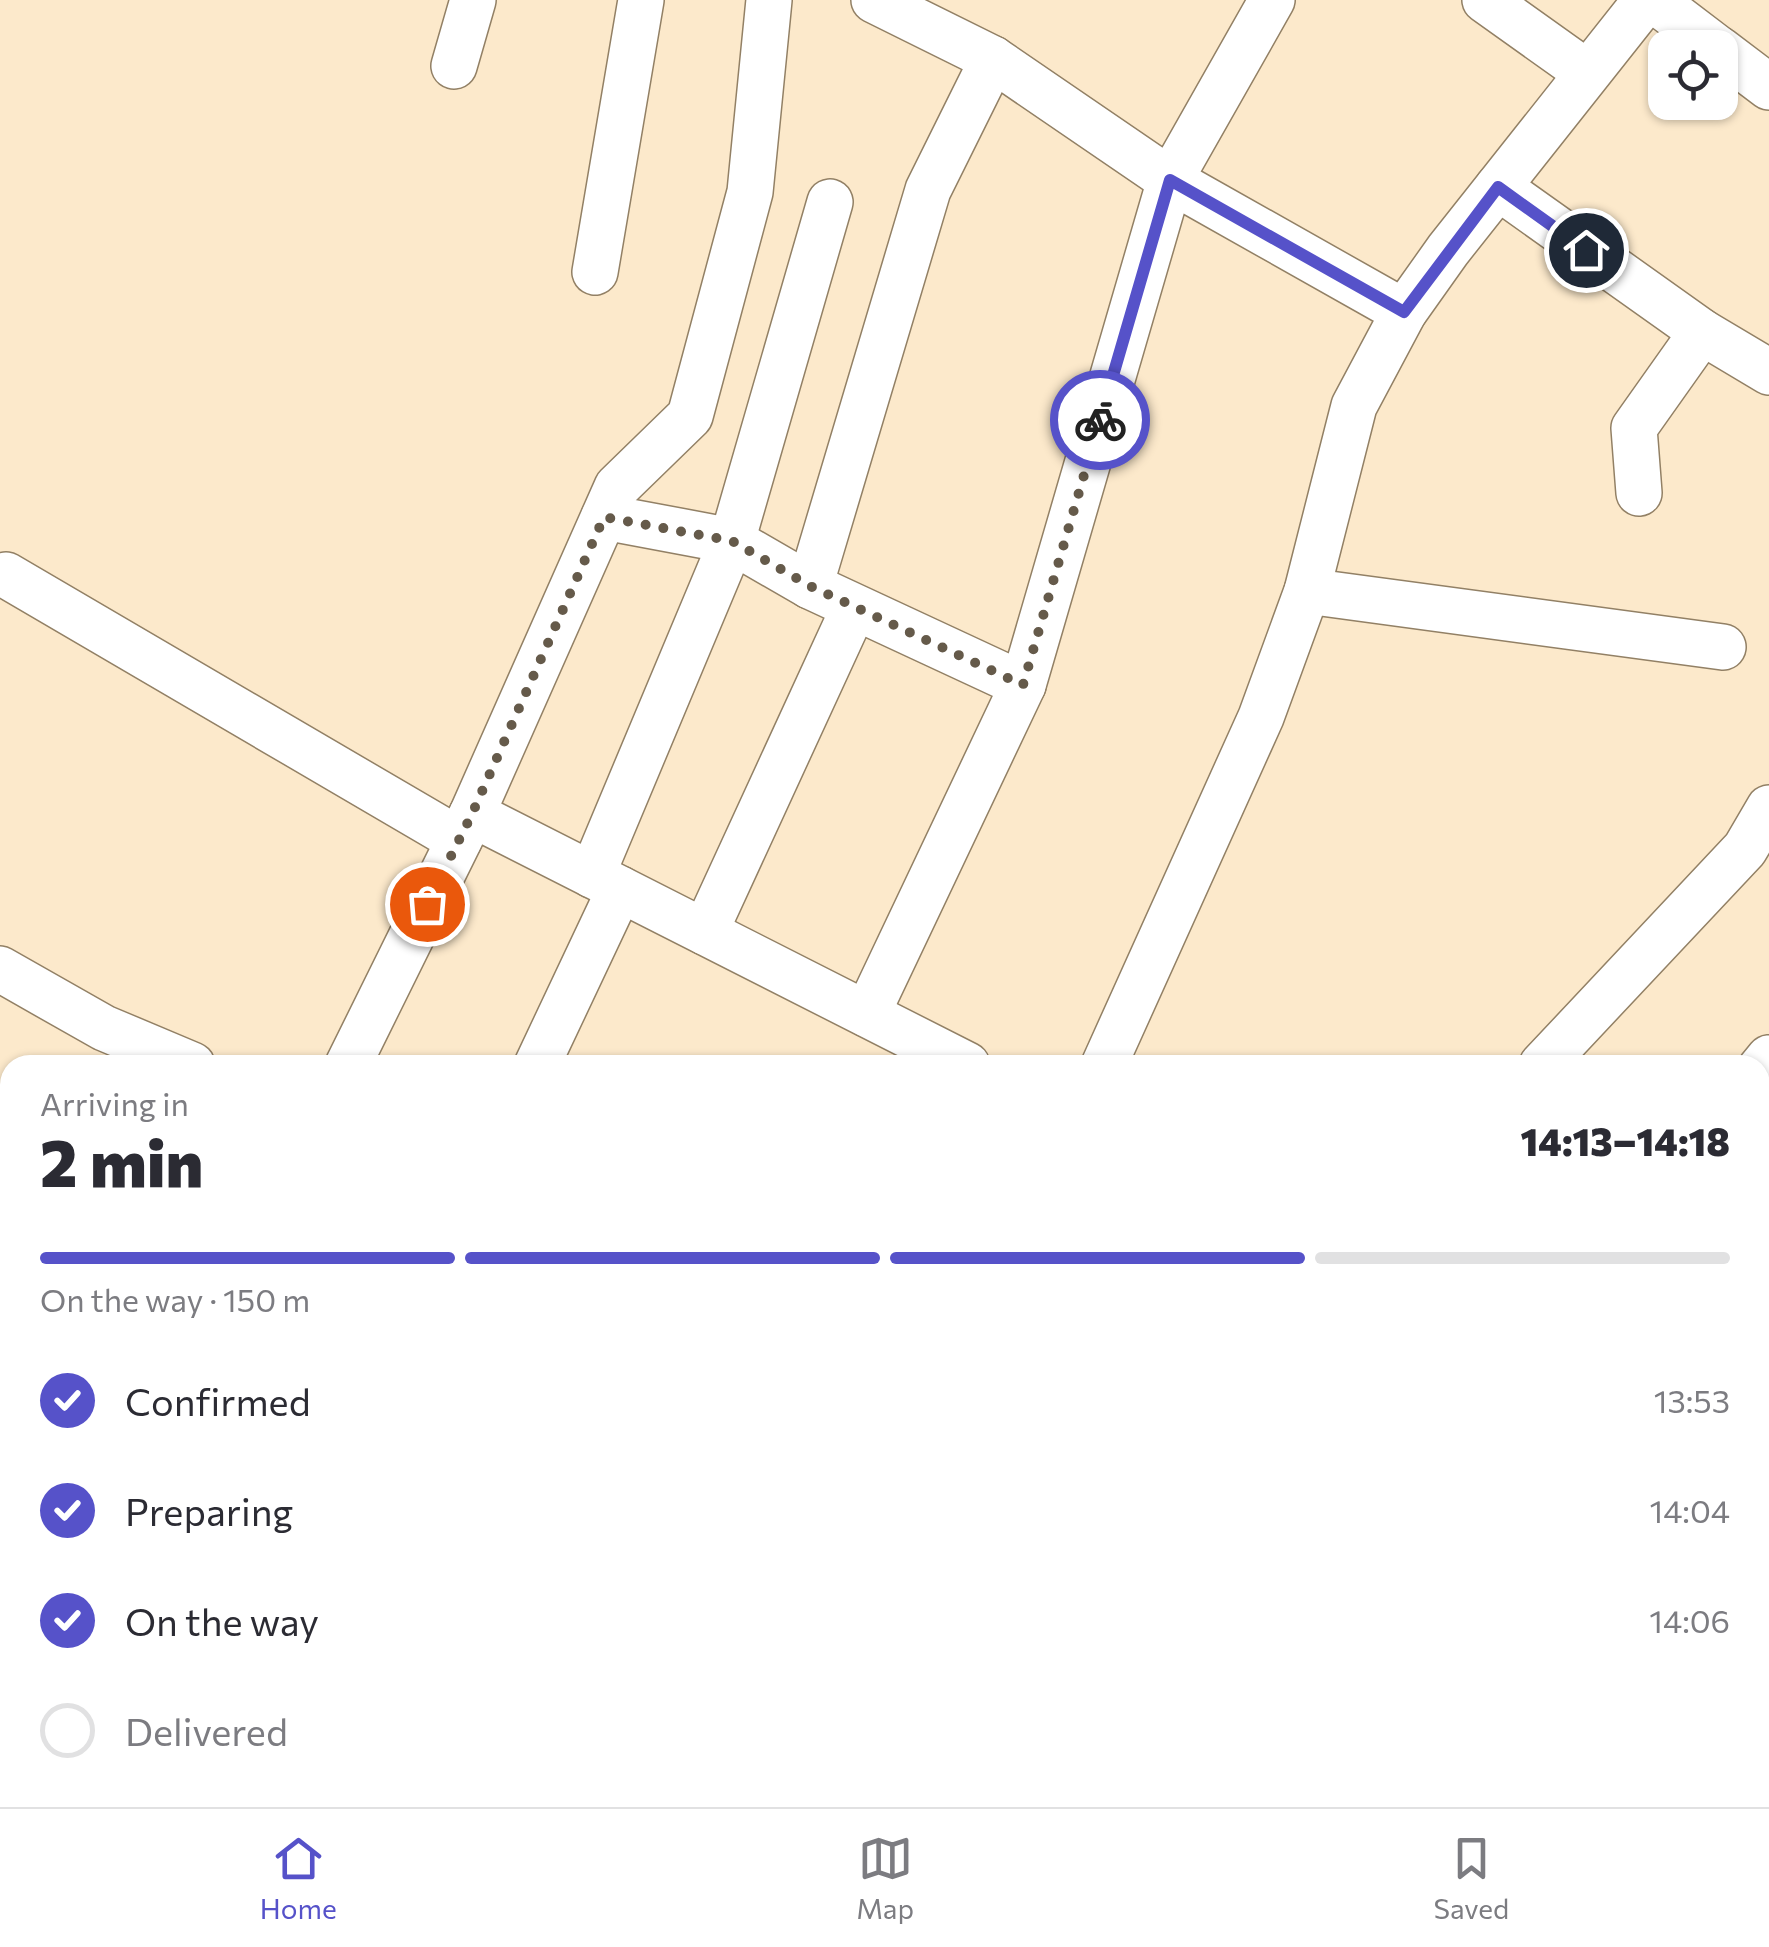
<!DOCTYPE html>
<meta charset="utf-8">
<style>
:root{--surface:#fff;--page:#f2f2f3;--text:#2b2b33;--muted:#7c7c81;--line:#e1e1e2;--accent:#5652c9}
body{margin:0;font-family:Commissioner,sans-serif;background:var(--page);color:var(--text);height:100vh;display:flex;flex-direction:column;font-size:38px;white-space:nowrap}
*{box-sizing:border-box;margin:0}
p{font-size:32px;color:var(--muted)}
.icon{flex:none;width:55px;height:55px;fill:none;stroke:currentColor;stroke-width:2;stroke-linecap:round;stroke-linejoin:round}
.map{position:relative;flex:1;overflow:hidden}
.sheet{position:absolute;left:0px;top:1055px;width:1770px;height:752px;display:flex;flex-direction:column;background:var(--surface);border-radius:30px 30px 0 0;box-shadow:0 2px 8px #0004}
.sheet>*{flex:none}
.tools{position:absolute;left:1648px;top:30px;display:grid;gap:20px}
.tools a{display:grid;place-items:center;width:90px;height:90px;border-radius:20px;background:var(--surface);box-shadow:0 2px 8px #0004;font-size:50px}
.pin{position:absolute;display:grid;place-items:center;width:85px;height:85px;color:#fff;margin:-42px;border:5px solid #fff;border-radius:50%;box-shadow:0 2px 10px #0007}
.courier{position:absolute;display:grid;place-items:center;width:100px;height:100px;margin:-50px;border:8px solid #5652c9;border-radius:50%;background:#fff;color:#222;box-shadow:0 2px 12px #0007}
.overview em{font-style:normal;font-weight:800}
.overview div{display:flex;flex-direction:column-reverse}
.overview{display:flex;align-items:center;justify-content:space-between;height:170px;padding:0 40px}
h1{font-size:65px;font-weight:800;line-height:75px}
.bar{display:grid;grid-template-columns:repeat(4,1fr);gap:15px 10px;align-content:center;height:120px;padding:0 40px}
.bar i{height:12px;border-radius:8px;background:var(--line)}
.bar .current{background:var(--accent)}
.bar p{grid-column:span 4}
ol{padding:0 40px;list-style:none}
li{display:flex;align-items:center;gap:30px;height:110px}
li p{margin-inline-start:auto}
li .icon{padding:10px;border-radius:50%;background:var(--accent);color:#fff;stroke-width:4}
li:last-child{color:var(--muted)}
li i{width:55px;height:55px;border:5px solid var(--line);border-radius:50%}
.menu{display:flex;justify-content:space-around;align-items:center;height:140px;border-top:2px solid var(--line);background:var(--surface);font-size:28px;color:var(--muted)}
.menu a{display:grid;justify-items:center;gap:5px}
.menu .current{color:var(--accent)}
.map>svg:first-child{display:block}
</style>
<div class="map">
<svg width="1769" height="1807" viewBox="0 0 1769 1807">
<rect width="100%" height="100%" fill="#fce9cb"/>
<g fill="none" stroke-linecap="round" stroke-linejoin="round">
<defs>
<g id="minor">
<path d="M874,0l119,59 177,121 102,-180"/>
<path d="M1485,0l101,72"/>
<path d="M1654,0l63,48"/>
<path d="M1720,50l49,37"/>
<path d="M454,66l19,-66"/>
<path d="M1498,187l204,145 67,40"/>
<path d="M595,272l46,-272"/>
<path d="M1639,493l-5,-65 68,-96"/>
<path d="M604,517l128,24 78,45 213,99"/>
<path d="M6,575l453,265"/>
<path d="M810,586l118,-396 65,-131"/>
<path d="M1307,591l416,56"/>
<path d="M472,814l495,251"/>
<path d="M592,875l140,-334 98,-339"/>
<path d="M705,932l149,-324"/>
<path d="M0,969l104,59 88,37"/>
<path d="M867,1014l156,-329 147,-505 234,132"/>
<path d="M348,1065l124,-251 145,-327 73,-71 60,-224 19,-192"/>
<path d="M537,1065l83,-176"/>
<path d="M1104,1065l157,-348 46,-126 47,-185 50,-94 44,-62 198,-250"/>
<path d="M1542,1065l203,-216 24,-41"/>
<path d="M1760,1069l9,-11"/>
<path d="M0,1315l10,-28"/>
<path d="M1760,1546l9,4"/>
<path d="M0,1644l10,4"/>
<path d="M1760,1663l9,-21"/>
<path d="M0,1736l10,5"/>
<path d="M120,1798l20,9"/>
<path d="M339,1798l21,9"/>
<path d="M923,1798l16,9"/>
<path d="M1290,1798l17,9"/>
<path d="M35,1807l5,-9"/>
<path d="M741,1807l5,-9"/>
<path d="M1438,1807l3,-9"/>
<path d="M1699,1807l4,-9"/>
</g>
</defs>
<use href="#minor" stroke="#928065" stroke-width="48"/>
<use href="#minor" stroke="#fff" stroke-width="45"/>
</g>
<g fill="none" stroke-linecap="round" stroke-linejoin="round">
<path stroke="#655a4a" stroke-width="10" stroke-dasharray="0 18" d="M427,904l45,-90 132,-297 128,24 78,45 213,99 77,-265"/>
<path stroke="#5652c9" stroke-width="12" d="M1100,420l70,-240 234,132 94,-125 88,63"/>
</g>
</svg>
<div class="tools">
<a><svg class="icon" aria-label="locate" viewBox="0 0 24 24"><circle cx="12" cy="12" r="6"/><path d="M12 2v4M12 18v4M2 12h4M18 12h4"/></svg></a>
</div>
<div class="pin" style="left:427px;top:904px;background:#ea580c"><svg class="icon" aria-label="bag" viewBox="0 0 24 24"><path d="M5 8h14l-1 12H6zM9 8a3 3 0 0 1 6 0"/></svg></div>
<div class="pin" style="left:1586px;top:250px;background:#1f2937"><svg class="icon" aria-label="home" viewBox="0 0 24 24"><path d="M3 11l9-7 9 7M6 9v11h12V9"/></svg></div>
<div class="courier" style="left:1100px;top:420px"><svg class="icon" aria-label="bike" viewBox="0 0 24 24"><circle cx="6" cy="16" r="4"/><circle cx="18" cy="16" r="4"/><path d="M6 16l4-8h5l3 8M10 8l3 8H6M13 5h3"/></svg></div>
<section class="sheet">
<div class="overview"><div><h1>2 min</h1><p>Arriving in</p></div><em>14:13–14:18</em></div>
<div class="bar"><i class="current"></i><i class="current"></i><i class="current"></i><i></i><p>On the way · 150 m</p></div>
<ol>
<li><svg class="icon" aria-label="check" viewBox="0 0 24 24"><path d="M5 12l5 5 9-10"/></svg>Confirmed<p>13:53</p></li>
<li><svg class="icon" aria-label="check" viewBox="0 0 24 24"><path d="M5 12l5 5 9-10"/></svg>Preparing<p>14:04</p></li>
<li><svg class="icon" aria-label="check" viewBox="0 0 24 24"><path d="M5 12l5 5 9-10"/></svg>On the way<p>14:06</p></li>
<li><i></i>Delivered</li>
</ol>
</section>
</div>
<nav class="menu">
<a class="current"><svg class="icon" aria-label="home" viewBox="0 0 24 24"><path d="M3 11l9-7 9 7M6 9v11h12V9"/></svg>Home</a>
<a><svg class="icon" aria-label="map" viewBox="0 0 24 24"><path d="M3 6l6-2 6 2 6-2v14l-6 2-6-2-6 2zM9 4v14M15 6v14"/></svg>Map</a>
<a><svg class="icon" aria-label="saved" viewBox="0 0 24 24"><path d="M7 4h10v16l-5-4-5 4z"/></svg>Saved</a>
</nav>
